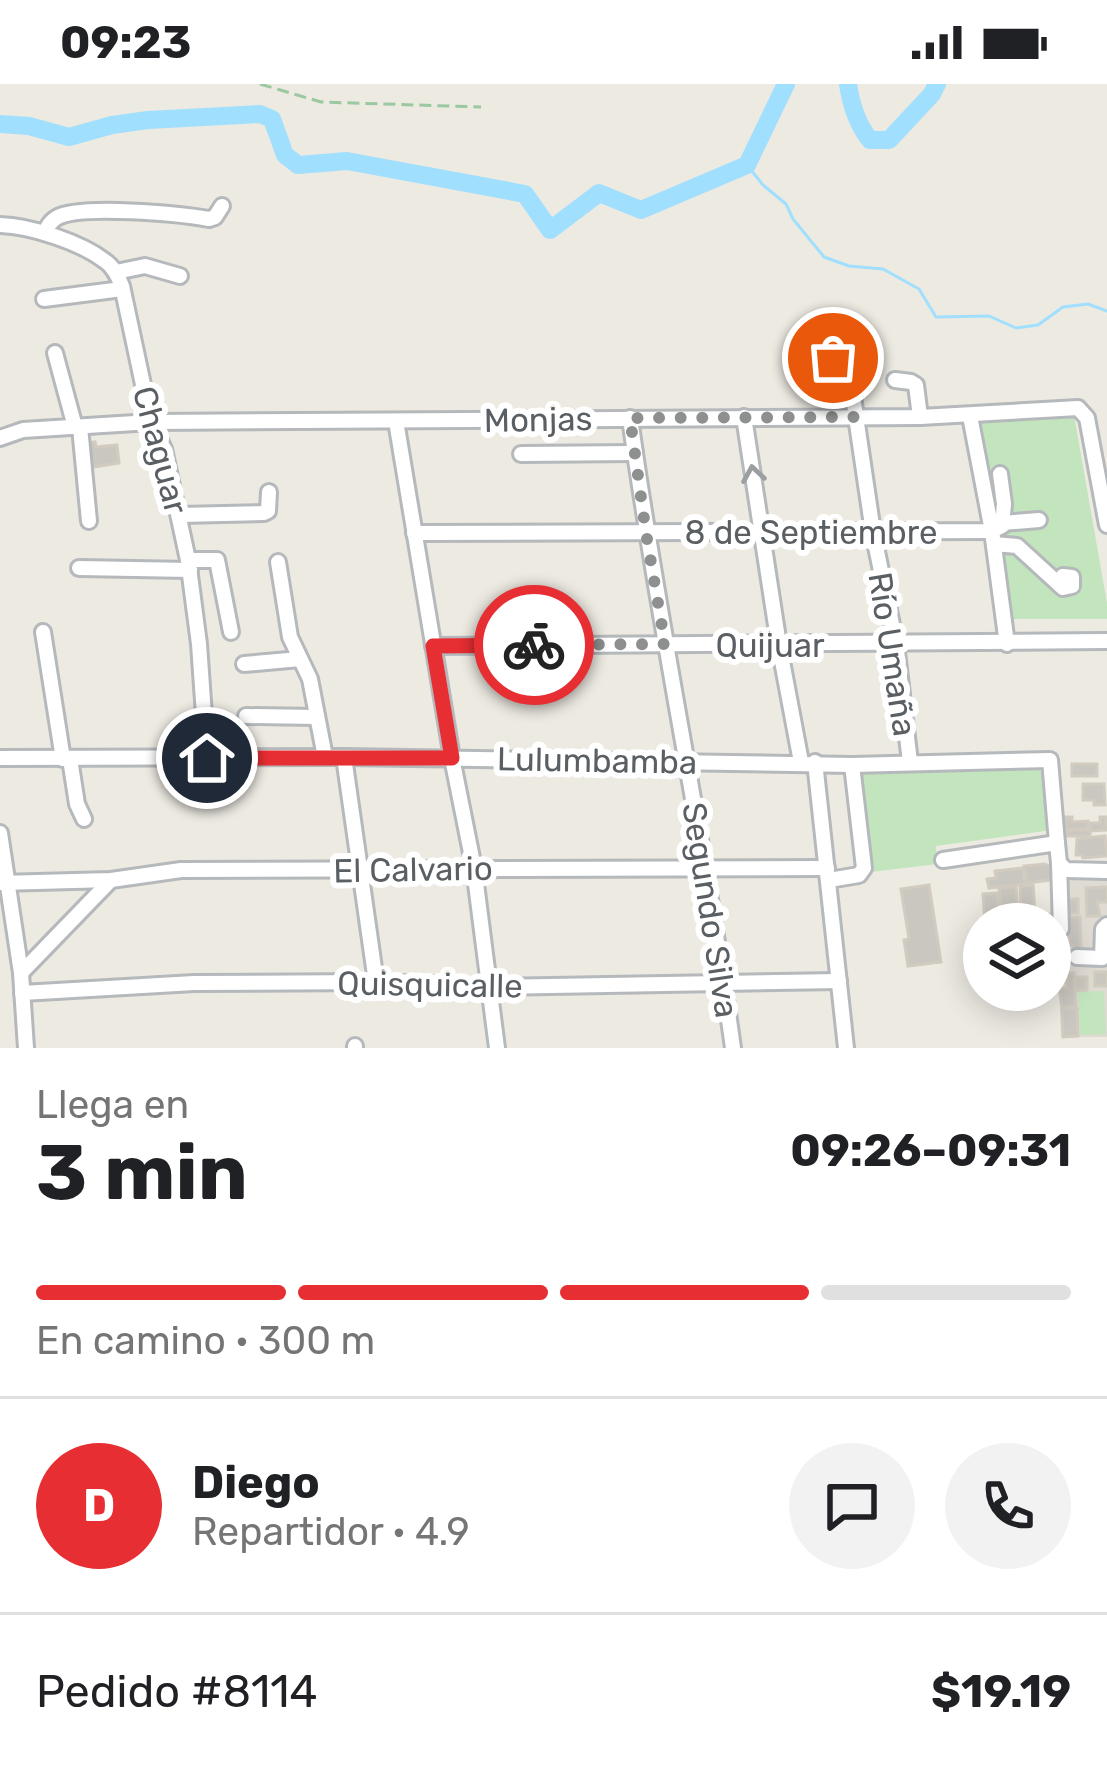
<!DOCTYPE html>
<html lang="es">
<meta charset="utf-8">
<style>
:root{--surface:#fff;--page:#f2f2f2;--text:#202124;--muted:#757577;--line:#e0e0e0;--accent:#e72e32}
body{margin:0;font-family:Rubik,sans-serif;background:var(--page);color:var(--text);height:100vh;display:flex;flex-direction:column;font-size:45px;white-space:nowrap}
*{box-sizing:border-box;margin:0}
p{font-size:39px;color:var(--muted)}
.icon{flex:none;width:66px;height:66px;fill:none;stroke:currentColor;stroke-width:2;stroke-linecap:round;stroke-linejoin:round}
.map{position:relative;height:964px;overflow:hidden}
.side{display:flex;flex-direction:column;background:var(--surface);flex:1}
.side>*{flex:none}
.fabs{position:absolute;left:963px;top:819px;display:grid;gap:24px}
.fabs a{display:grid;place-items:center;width:108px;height:108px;border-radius:50%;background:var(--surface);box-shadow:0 6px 30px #0003;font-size:60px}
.pin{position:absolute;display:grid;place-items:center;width:102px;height:102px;color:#fff;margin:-51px;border:6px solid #fff;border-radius:50%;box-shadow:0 3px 12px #0007}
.courier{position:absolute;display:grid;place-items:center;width:120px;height:120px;margin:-60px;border:9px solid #e72e32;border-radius:50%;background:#fff;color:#222;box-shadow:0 3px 15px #0007}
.summary em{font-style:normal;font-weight:700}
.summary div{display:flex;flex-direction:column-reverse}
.summary{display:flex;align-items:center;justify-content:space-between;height:204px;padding:0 36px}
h1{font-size:78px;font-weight:700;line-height:90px}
.bar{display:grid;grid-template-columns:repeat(4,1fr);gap:18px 12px;align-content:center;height:144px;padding:0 36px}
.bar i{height:15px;border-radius:9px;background:var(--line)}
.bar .current{background:var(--accent)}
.bar p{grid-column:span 4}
.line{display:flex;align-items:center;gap:30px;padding:0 36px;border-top:3px solid var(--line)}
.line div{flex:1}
.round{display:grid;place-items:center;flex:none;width:126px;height:126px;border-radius:63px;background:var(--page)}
.status{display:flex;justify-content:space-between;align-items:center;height:84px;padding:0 60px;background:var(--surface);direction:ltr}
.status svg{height:33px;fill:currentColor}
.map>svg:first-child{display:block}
</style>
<div class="status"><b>09:23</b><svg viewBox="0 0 49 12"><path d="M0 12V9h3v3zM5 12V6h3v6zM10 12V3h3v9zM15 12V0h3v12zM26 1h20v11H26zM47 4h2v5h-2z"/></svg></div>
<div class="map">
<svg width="1107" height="964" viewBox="0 0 1107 964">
<rect width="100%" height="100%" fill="#edeae2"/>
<path fill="#dfdbd3" d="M1107,795v158h-46l-2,-51 9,-1 -6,-105z"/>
<g fill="#c2e5be">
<path d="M1072,320l35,199v16h-98l-34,-210z"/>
<path d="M1038,684l6,7 4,53 -3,3 -109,15 1,18 -66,8 -12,-93 3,-8z"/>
<path d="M1104,907l2,43 -26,1 -2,-43z"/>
</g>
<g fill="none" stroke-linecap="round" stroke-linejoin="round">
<path stroke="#a1dffe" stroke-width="3" d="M747,81l16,20 23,19 7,15 31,38 25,9 34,3 36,20 17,28 53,-1 27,12 22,-3 25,-18 25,-3 19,7"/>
<g stroke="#a1dffe" stroke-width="18">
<path d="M848,0c3,21 9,40 22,56h19l43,-46 5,-10"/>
<path d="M0,40l29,2 40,11 43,-12 36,-5 112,-6 12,5 13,36 13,10 49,-4 178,33 25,36 49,-37 42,17 106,-45 39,-81"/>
</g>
</g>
<g fill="#cac7c1" stroke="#d2cbc0" stroke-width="3">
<path d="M95,358l1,5 21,-2 2,18 -31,5 -3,-25z"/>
<rect x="1072" y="680" width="25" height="12"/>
<path d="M1083,700h21l1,21h-11v-5h-11z"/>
<path d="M1066,733h6v5l16,-1v8l-22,1z"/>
<path d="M1100,733h6v13l-16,1v-8h10z"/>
<path d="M1066,746h24v6h-23z"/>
<path d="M1105,752l2,20 -24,2 -1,-3h-6l1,-16z"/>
<path d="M1045,780l6,3 1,13 -26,3 -2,-17z"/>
<path d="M1023,784l2,16 -36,4 -2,-9 9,-1 -1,-7z"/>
<path d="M929,801l12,77 -33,4 -4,-26 5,-1 -8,-50z"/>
<path d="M1033,801l2,28 -14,1 -1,-28z"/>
<path d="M1016,803l2,27 -17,1 -2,-27z"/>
<path d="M1107,803v15h-10l3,14h-13l-1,-28z"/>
<path d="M997,809l2,31h-14l-2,-30z"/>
<rect x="1065" y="815" width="13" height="14"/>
<path d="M1032,830v10h-31v-8z"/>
<path d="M1054,830v26h-4v-16h-10l-1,-9z"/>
<path d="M1069,833h11l1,32 -7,1 -1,-5h-3z"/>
<path d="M974,854h10v46l-7,1z"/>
<path d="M1065,862l1,12 -16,1v-12z"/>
<path d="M1062,874l2,25 -14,1v-25z"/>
<rect x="1095" y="888" width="12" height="14"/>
<path d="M1067,889h7l2,34h-14l-3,-19h8z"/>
<path d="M1075,893h12v13l-12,1z"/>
<path d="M1077,924l1,28 -15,1 -1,-28z"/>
</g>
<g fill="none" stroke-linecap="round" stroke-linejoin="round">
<defs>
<g id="minor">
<path d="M0,141c31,1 80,17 105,36 9,6 13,16 17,25l29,136 13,27 24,111 11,84 8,114"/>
<path d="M45,149c3,-7 4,-10 11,-15 23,-14 125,-4 153,1l6,-2 7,-11"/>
<path d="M116,188l29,-6 35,10"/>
<path d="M44,215l78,-10"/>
<path d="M55,269l20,74"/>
<path d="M816,274l24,3 10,15 23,156 23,112 14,118"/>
<path d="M895,296l16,2 5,3 4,32"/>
<path d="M970,332l22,115 15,113"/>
<path d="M744,333l35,228 22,117"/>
<path d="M630,334c29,211 74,419 103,630"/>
<path d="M396,337l56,337 22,110 23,180"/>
<path d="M80,343l9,94"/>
<path d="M0,354l23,-8 128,-8 769,-5 158,-9 9,10 20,107"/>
<path d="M521,370l114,-1"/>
<path d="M180,431l84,-2 4,-2 1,-19"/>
<path d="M1002,439l37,-3"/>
<path d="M414,449l578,-2 10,-5 2,-22 -4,-30"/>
<path d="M994,460l23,2 46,42 9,-2v-9l-9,-1 -3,8"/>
<path d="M188,476h29l14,72"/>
<path d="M278,478l12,75 20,42 15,78"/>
<path d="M79,484l111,2"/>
<path d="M43,548l20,127"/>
<path d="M433,562l674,-5"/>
<path d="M244,580l56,-5"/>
<path d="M246,632l71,1"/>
<path d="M344,673l32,225"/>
<path d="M0,674l344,-1 508,8 198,-5 7,83"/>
<path d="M70,675l7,45 7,15"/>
<path d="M815,678l31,286"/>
<path d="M0,749l21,140 5,75"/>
<path d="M943,776l114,-17 2,20 7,7 41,1"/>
<path d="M1059,779l2,66"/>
<path d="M829,796l30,-5 5,-7 -12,-103"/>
<path d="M0,799l111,-3 70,-10 646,-2"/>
<path d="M1077,873l25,1 1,-29 4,-4"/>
<path d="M21,889l90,-93"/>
<path d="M22,909l172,-10 182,-1 114,5 349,-6"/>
<path d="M355,962v2"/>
</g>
</defs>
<use href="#minor" stroke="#b5b9bc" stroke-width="20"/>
<path stroke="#99c8a1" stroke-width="3" stroke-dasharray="12 6" stroke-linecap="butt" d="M260,0l61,18 160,5"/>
<use href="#minor" stroke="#fff" stroke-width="14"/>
</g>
<defs><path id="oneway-chevron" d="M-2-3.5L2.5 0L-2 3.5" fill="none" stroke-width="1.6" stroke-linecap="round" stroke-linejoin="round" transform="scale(3)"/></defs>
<use stroke="#9c9fa1" href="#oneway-chevron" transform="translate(753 390) rotate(-99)"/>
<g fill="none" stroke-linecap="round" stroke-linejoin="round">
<path stroke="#8d908f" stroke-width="12" stroke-dasharray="0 21.6" d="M534,561l131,-1 -19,-111 -16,-115 226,-1c-3,-22 -2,-47 -23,-59"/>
<path stroke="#e72e32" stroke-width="15" d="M207,674h245l-19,-112 101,-1"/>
</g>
<g text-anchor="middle" stroke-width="12" stroke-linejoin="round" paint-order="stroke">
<g font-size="33" fill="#5a5f63" stroke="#fff">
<text transform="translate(538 335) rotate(-1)" y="12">Monjas</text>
<text transform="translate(161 366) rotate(75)" y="12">Chaguar</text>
<text x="811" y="460">8 de Septiembre</text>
<text x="770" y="573">Quijuar</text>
<text transform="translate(893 570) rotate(81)" y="12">Río Umaña</text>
<text transform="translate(597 676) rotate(1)" y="12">Lulumbamba</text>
<text transform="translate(413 785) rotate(-1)" y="12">El Calvario</text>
<text transform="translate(711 826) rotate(81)" y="12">Segundo Silva</text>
<text transform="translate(430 900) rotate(1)" y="12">Quisquicalle</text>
</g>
</g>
</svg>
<div class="fabs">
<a><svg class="icon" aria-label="layers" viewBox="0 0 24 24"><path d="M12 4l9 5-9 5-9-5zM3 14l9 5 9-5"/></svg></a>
</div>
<div class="pin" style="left:833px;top:274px;background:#ea580c"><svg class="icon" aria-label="bag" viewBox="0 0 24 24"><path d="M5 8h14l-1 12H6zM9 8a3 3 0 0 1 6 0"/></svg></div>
<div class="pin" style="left:207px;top:674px;background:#1f2937"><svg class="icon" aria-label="home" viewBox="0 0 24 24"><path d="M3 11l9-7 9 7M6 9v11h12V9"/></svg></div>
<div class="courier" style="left:534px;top:561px"><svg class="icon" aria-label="bike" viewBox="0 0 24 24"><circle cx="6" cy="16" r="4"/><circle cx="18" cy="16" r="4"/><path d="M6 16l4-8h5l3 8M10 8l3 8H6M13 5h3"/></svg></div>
</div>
<section class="side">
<div class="summary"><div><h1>3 min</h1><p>Llega en</p></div><em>09:26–09:31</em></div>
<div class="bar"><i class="current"></i><i class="current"></i><i class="current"></i><i></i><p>En camino · 300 m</p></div>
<div class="line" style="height:216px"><b class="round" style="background:var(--accent);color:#fff">D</b><div><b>Diego</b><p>Repartidor · 4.9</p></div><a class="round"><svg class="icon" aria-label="chat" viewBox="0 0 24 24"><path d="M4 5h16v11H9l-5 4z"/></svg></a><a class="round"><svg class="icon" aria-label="phone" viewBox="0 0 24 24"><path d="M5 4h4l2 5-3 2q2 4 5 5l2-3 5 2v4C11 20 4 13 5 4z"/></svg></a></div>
<div class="line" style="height:156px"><div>Pedido #8114</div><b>$19.19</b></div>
</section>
